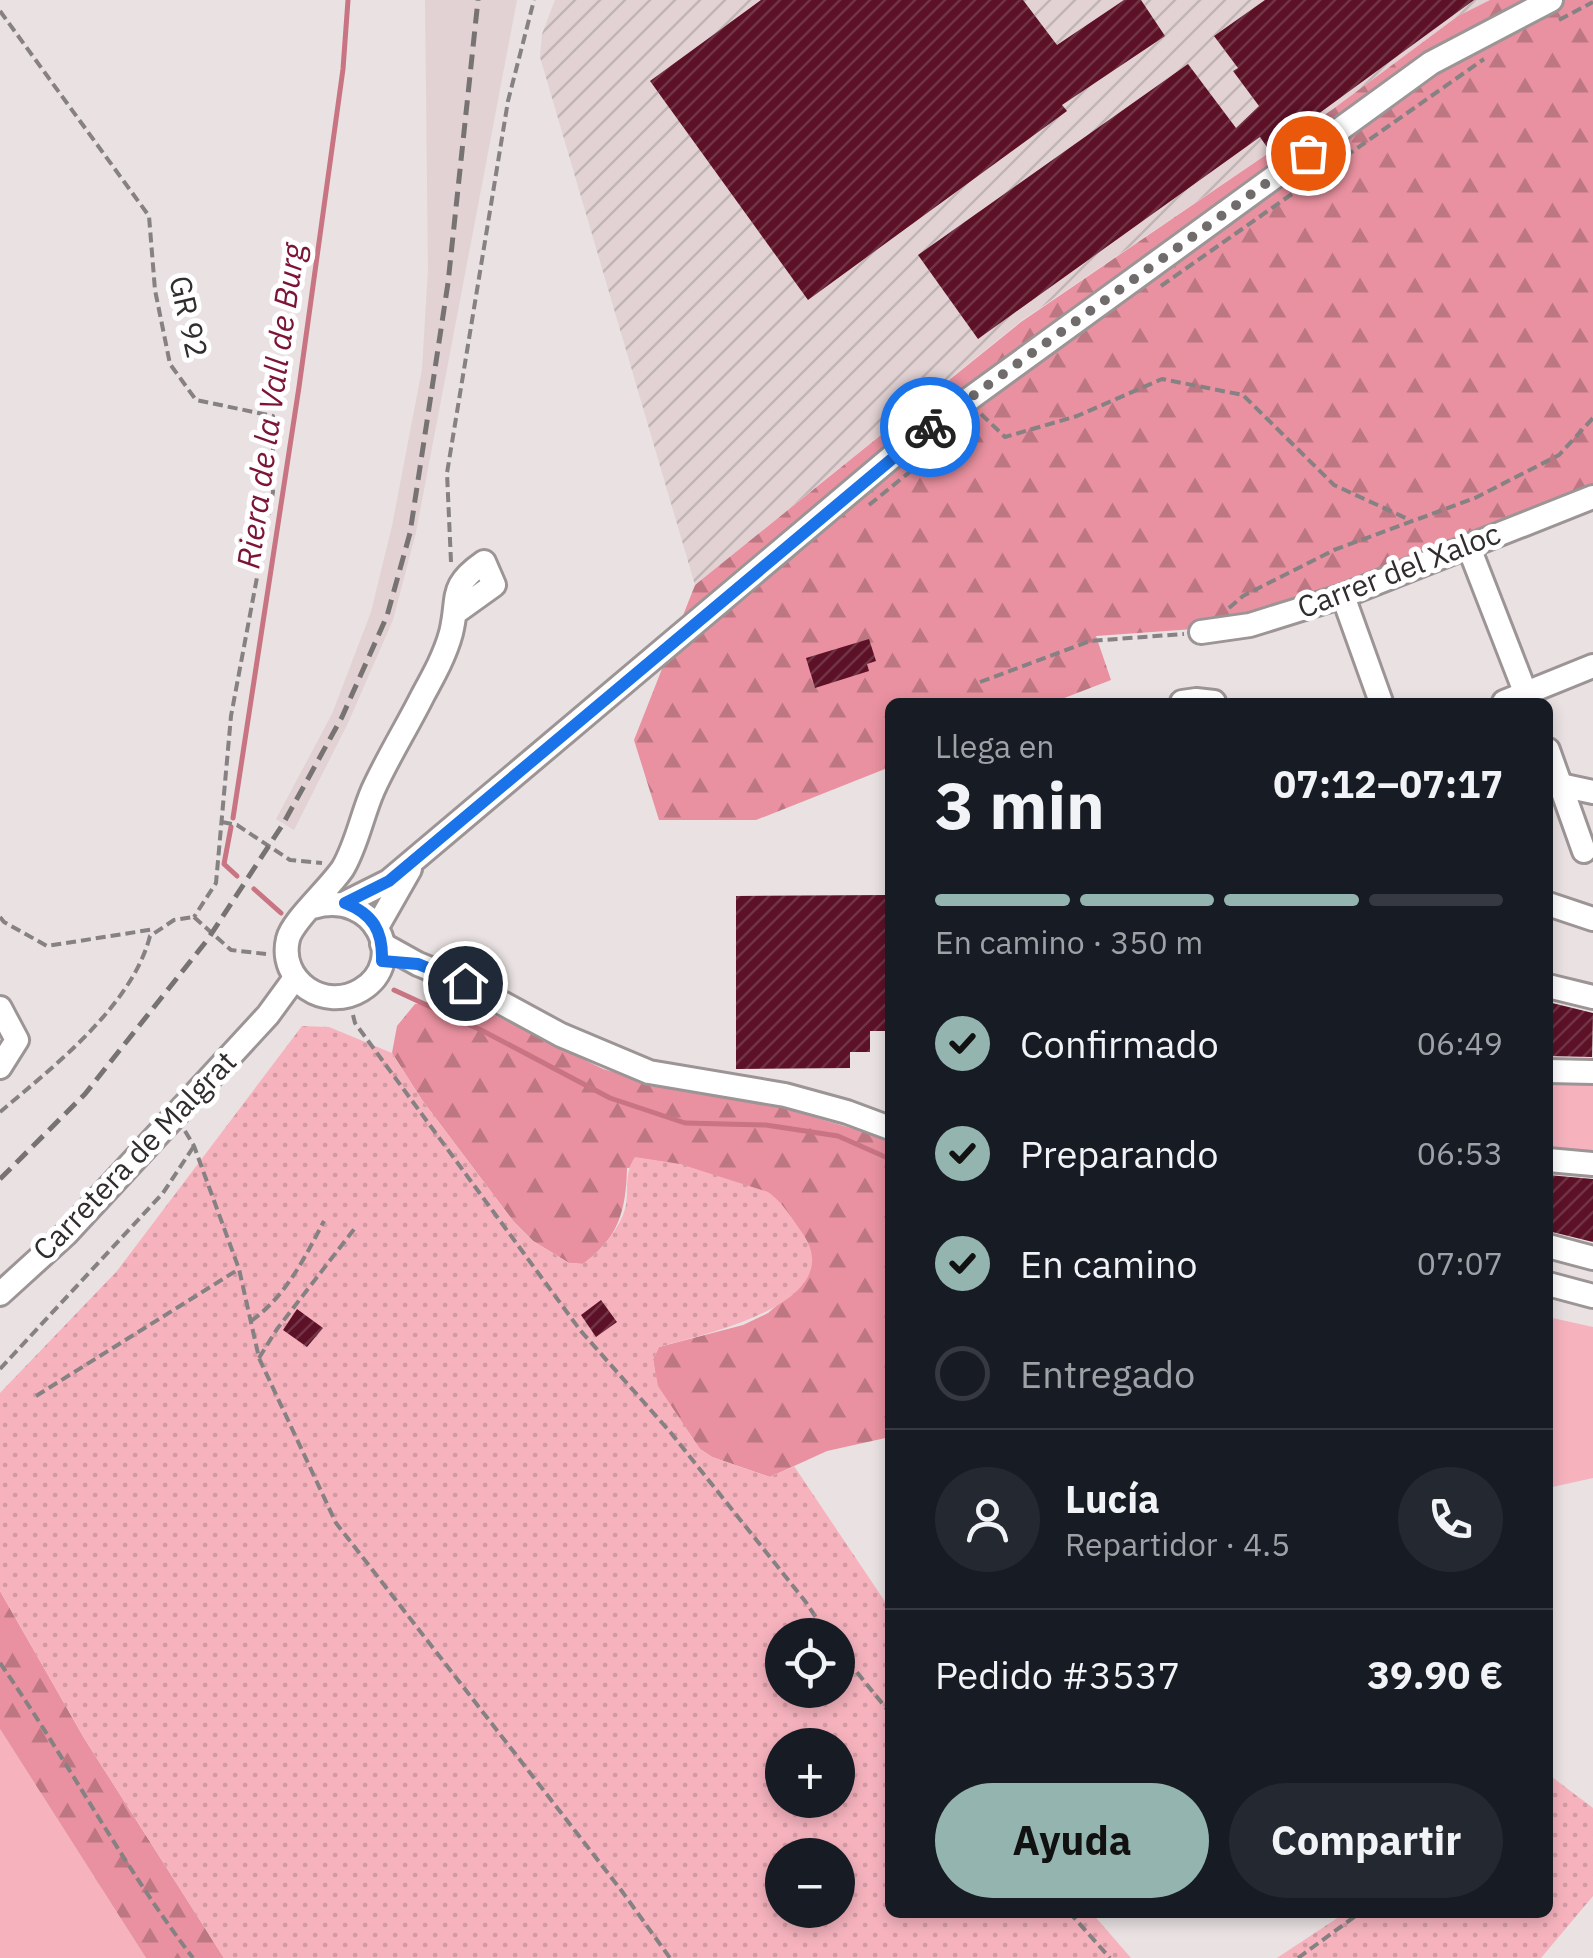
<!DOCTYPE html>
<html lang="es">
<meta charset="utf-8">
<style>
:root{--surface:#171b24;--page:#242831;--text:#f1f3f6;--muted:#9ea1a6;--line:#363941;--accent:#93b4af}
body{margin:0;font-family:"IBM Plex Sans",sans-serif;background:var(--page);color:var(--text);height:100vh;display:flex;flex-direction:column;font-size:38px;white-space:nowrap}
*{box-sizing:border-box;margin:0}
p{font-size:32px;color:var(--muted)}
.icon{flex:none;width:55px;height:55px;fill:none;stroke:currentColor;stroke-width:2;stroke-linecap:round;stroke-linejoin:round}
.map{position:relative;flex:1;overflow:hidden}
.sheet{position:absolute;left:885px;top:698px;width:668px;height:1220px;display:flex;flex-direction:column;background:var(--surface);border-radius:15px;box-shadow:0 5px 15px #0003}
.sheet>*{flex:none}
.fabs{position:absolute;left:765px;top:1618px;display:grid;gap:20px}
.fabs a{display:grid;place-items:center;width:90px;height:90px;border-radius:50%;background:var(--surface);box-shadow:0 5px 15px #0003;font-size:50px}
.pin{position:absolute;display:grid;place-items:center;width:85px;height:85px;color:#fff;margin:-42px;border:5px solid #fff;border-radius:50%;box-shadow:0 2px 10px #0007}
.courier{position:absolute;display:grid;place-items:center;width:100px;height:100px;margin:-50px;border:8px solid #1a73e8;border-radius:50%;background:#fff;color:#222;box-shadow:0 2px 12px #0007}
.summary em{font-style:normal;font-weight:800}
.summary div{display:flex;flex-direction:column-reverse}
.summary{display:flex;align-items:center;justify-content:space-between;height:170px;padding:0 50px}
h1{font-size:65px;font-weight:800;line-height:75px}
.bar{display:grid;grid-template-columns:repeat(4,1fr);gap:15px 10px;align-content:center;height:120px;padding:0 50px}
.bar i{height:12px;border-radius:8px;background:var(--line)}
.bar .active{background:var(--accent)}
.bar p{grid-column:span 4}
.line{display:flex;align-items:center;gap:25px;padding:0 50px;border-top:2px solid var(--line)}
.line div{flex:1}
.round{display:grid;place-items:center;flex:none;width:105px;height:105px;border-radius:52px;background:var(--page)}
ol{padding:0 50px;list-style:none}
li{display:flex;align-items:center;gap:30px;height:110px}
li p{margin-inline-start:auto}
li .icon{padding:10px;border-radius:50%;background:var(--accent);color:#111;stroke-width:4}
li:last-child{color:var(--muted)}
li i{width:55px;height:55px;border:5px solid var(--line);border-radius:50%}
.cta{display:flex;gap:20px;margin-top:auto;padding:20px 50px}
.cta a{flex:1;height:115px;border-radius:60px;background:var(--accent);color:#111;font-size:40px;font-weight:800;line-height:115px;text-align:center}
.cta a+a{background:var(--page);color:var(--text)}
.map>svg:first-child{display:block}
</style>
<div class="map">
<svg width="1593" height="1958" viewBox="0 0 1593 1958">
<defs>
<pattern id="industrial-furrows" width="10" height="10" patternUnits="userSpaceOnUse" patternTransform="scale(2.5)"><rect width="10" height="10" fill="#e2d2d4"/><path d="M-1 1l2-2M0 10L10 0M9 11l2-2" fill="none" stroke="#c2b5b6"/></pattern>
<pattern id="forest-firs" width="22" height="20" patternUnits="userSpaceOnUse" patternTransform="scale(2.5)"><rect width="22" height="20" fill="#e991a0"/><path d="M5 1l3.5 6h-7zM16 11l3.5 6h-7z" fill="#bd7783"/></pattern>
<pattern id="garden-dots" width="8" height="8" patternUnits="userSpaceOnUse" patternTransform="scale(2.5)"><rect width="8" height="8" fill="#f6b3be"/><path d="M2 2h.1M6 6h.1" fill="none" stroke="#d39aa4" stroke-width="1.8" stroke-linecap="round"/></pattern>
<pattern id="building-hatch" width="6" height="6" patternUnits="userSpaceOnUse" patternTransform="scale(2.5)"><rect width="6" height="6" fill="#5c1127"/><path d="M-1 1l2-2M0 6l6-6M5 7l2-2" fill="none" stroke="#703446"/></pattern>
</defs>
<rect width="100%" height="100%" fill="#e9e1e2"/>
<path fill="#e2d2d4" d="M425,0h92l-101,532 -23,88 -45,103 -54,107 -18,-11 56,-105 39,-102 21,-86 30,-157 6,-99z"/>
<path fill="url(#industrial-furrows)" d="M555,0h935l-32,16 -125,93 -312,212 -326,264 -155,-528 2,-23z"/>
<g fill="#f6b3be">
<path d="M1548,1071l45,1v92l-45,-4z"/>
<path d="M1548,1317l45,10v151l-45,10z"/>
<path d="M0,1729l146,229h-146z"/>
</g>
<g fill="url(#forest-firs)">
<path d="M1490,0h103v497l-343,128 -154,11 15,44 -57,22h-164v65l-134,53h-97l-25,-80 61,-155 326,-263 312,-213 125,-93z"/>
<path d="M454,999l14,3 135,67 83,23 94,15 101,30 9,6v294l-63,14 -57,26 -58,-20 -12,-8 -43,-63 -4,-27 6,-12 84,-22 25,-12 34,-29 -92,-108 -30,-12 -53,4c-1,42 -8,70 -44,96l-14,-1 -36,-22 -19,-19 -92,-122 -30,-47 5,-27 18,-22z"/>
<path d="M0,1591l84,147 140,220h-78l-146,-229z"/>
</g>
<g fill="url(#garden-dots)" fill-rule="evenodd">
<path d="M302,1026l27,1 63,26 30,47 92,122 19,19 36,22 14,1c17,-12 39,-38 43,-59 3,-18 -2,-32 9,-48l45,7 88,28c15,10 24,27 35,42 47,70 -101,101 -144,113l-6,12 5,27 42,63 12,8 58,20 24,-11 96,143v303l202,1 39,45h-907l-140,-220 -84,-147v-198l117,-122zM782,1635h56v55h-56zM782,1745h56v55h-56zM782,1855h56v55h-56z"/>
<path d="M1548,1774l45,34v88l-52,62h-264l68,-45 203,-1z"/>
</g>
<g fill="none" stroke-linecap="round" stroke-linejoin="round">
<g stroke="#c87483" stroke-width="5">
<path d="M233,818l66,-431 44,-318 5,-69"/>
<path d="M231,827l-7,37 13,12"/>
<path d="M254,889l27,24"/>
<path d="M394,990l89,41 127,67 75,25 81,2 72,11 52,23"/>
</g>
</g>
<g fill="url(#building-hatch)">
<path d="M761,0h262l34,45 67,-45h17l24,36 -103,69 5,6 -259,189 -158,-219z"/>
<path d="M1265,0h209l-205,150 -9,-13 -282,202 -60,-84 270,-191 48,64 23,-22 -26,-35 5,-3 -24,-32z"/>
<path d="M869,639l7,22 -9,3 2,7 -54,17 -9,-30z"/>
<path d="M890,895v136h-20v21h-20v16l-114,1v-173z"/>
<path d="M1548,1002l45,11 -1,44 -44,-1z"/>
<path d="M1548,1175l45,4v63l-45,-11z"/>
<path d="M601,1300l16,22 -21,15 -15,-22z"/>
<path d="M297,1309l26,19 -16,19 -24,-17z"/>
</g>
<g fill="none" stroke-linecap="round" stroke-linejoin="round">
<defs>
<g id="minor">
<path d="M1468,545l61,157"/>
<path d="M1343,596l38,106"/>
<path d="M1201,632l49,-7 93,-29 250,-99"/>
<path d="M1182,702l14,-2 18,2"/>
<path d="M1504,702l89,-36"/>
<path d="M1548,750l36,101"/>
<path d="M1551,783l42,9"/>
<path d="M345,903l44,-22 517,-436 525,-382 120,-63"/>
<path d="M1548,904l45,15"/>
<path d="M313,907c62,-18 96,54 48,83 -36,22 -83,-9 -73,-51 4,-18 42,-51 55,-71 14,-24 19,-53 30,-78 15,-33 34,-63 50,-95 11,-20 22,-40 28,-62 9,-37 -3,-46 33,-71l10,23 -39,28"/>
<path d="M377,927l33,-58"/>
<path d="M382,944l36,20 47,19 96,52 88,37 136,23 62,17 43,16"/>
<path d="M1548,986l45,11"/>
<path d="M0,1008l17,32 -17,27"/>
<path d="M1548,1071l45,1"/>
<path d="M1548,1160l45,4"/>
<path d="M1548,1246l45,12"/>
<path d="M1548,1284l45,12"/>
<path d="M0,1294l66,-60 202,-219 27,-37"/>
</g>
</defs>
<use href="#minor" stroke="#9c9495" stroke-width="28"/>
<g stroke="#868182" stroke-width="4" stroke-dasharray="10 5" stroke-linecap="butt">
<path d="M0,11l149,205 6,74 15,74 26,36 77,16v76l-42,224 -15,167 -22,34"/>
<path d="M1559,20l34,-18"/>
<path d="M1161,286l323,-227"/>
<path d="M981,414l24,23 72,-21 85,-37 81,16 91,90 76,35"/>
<path d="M869,505l74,-60"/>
<path d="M451,562l-4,-89 61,-372 26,-101"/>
<path d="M1229,608l14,-12 91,-46 141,-52 84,-43 34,-37"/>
<path d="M980,682l110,-41 94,-7"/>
<path d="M222,822l15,3 53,35 32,3"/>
<path d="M0,917l4,5 43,24 108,-17"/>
<path d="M194,917l37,33 35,4"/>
<path d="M353,1015l2,8 225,307 91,103 134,168 23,34"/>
<path d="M0,1112c53,-45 132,-106 150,-176l24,-16 20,-3"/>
<path d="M185,1131l9,15 45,123 20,89 77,165 285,367 49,68"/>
<path d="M251,1321c35,-25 53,-62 73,-100"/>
<path d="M259,1358l18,-29 78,-101"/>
<path d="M0,1369l163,-176 31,-47"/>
<path d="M36,1396l203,-127"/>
<path d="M838,1649l52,64"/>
<path d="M0,1663c67,96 122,202 193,295"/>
<path d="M1069,1912l41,46"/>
<path d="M1298,1958l63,-46"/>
</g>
<use href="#minor" stroke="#fff" stroke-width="22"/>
<path stroke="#787373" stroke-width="5" stroke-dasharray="15 8" stroke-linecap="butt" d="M0,1179l85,-85 123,-155 75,-115 59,-107 45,-101 23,-83 38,-250 30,-283"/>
</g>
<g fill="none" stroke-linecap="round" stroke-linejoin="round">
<path stroke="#716c6c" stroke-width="10" stroke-dasharray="0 18" d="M930,427l378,-274"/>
<path stroke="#1a73e8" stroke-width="12" d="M465,983l-47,-19 -36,-3c1,-30 -9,-47 -37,-58l44,-22 541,-454"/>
</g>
<g text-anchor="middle" stroke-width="10" stroke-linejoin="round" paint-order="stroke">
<g font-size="30" fill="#302d2d" stroke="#fff">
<text transform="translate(188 317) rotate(77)" y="10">GR 92</text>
<text transform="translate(1399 571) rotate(-21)" y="10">Carrer del Xaloc</text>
<text transform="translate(135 1156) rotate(-46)" y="10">Carretera de Malgrat</text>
</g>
<g font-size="32" font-style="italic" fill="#7c1535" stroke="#fff">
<text transform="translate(271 406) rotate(-82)" y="11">Riera de la Vall de Burg</text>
</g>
</g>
</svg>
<div class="fabs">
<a><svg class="icon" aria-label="locate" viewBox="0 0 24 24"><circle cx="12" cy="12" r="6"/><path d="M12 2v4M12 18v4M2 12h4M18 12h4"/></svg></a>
<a>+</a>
<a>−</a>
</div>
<div class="pin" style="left:1308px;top:153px;background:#ea580c"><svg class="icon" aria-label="bag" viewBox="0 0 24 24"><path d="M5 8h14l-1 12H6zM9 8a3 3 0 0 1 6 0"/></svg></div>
<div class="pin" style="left:465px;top:983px;background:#1f2937"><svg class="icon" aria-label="home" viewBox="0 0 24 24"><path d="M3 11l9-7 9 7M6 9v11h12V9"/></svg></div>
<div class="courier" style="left:930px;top:427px"><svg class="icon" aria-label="bike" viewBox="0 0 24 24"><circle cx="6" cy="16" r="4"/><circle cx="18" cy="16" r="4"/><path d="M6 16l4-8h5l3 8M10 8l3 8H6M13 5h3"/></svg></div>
<section class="sheet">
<div class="summary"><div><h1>3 min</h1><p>Llega en</p></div><em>07:12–07:17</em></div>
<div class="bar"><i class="active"></i><i class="active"></i><i class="active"></i><i></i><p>En camino · 350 m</p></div>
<ol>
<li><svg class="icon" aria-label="check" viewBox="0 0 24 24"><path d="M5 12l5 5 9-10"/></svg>Confirmado<p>06:49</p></li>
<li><svg class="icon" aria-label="check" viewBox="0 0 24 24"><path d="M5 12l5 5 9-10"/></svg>Preparando<p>06:53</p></li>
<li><svg class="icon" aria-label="check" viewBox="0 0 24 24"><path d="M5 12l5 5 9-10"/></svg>En camino<p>07:07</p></li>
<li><i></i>Entregado</li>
</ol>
<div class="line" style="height:180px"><a class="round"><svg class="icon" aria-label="person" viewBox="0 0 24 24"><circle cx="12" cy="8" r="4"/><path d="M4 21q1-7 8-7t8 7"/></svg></a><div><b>Lucía</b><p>Repartidor · 4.5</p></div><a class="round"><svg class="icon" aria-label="phone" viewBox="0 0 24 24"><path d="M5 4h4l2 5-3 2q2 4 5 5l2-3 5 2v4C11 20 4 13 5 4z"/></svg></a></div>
<div class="line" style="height:130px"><div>Pedido #3537</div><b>39.90 €</b></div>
<div class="cta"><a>Ayuda</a><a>Compartir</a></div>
</section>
</div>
